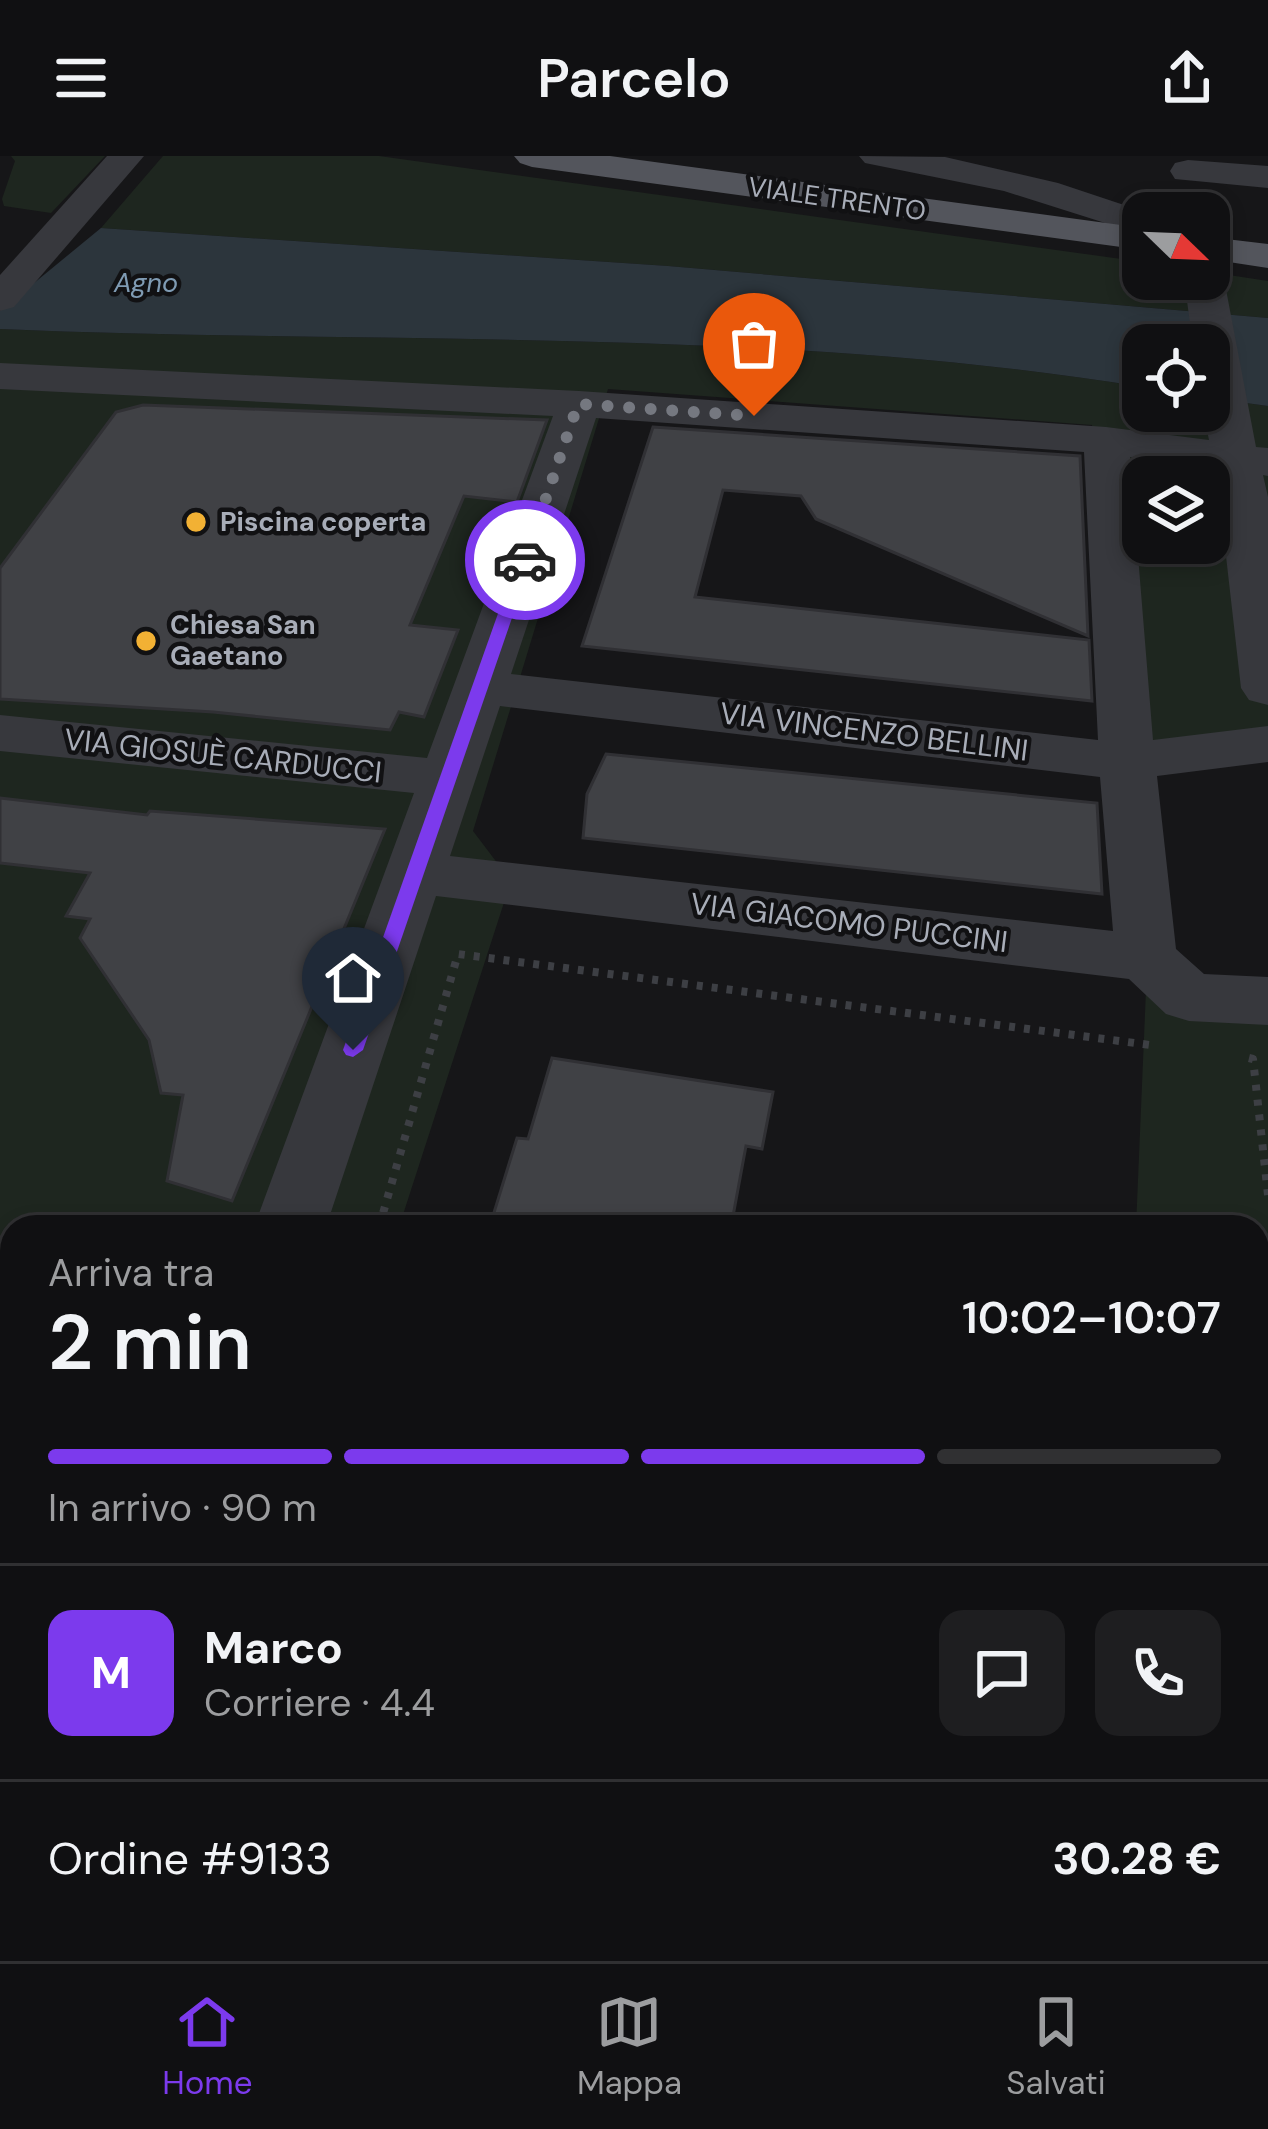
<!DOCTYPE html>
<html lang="it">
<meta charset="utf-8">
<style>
:root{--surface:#101012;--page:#1e1e20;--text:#f1f3f6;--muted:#9c9d9f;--line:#303032;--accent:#7c3aed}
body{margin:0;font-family:"DM Sans",sans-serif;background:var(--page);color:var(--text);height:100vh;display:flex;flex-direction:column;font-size:45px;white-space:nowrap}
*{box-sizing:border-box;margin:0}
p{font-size:39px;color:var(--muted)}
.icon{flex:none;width:66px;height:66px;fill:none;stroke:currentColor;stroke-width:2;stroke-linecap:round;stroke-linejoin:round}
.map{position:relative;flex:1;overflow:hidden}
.details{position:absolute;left:0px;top:1059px;width:1269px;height:747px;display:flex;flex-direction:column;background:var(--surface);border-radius:36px 36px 0 0;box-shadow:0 6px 18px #0003,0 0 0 3px var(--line)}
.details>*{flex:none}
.needle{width:78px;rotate:113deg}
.buttons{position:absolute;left:1122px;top:36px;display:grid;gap:24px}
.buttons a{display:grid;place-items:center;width:108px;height:108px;border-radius:24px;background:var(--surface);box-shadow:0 6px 18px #0003,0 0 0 3px var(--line);font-size:60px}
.pin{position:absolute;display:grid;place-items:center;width:102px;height:102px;color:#fff;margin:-123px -51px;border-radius:50% 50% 50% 0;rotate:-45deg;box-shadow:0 0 12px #0007}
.pin .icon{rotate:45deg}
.courier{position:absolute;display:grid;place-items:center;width:120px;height:120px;margin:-60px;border:9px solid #7c3aed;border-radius:50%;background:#fff;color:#222;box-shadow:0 3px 15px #0007}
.overview em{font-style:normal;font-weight:600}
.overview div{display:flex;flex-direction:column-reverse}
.overview{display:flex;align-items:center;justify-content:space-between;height:204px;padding:0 48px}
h1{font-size:78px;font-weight:600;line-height:90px}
.bar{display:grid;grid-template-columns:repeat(4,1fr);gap:18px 12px;align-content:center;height:144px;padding:0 48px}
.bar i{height:15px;border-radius:9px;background:var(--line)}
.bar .selected{background:var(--accent)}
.bar p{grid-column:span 4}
.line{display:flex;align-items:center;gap:30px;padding:0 48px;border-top:3px solid var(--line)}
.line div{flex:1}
.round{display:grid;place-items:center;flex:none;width:126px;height:126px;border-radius:24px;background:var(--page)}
header{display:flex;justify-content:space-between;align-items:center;height:156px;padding:0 48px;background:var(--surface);font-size:54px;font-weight:600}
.dock{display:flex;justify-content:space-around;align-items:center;height:168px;border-top:3px solid var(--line);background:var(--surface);font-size:33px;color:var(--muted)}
.dock a{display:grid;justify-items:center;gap:6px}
.dock .selected{color:var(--accent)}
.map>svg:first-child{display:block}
</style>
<header><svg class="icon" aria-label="menu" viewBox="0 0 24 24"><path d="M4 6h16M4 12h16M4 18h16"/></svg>Parcelo<svg class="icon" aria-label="share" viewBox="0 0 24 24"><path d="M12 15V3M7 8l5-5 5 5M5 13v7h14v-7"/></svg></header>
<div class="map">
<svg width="1268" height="1805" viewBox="0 0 1268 1805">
<rect width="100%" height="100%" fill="#161618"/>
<g fill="#1e261f" fill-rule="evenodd">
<path d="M11,0h94l-54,57 -47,-7 -2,-7 13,-38z"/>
<path d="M163,0h216l764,106v17h66v-7l59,9v37l-600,-52 -567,-38z"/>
<path d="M0,173c380,16 766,-3 1143,58v24h66v-13l59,8v354l-154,-19 -22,-316 -484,-36 -135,442 38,50 -112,346h-387v723h473l58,11h-543zM1143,321h66v66h-66z"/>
<path d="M1146,834l122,12v959h-162v-11h151v-723h-121z"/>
</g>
<path fill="#2c353c" d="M101,72l567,38 600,52v88l-59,-8v-53h-66v42c-377,-61 -763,-42 -1143,-58v-18z"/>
<g fill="#404145" stroke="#303034" stroke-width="3">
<path d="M143,249l404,15 -30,82 -53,-6 -54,129 48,5 -34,87 -25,-5 -9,18 -177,-18 -213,-13v-131l116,-156z"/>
<path d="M653,271l427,29 8,180 -272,-117 -15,-23 -78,-6 -28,107 394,43 3,61 -510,-55z"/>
<path d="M606,598l491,49 5,91 -519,-56 4,-44z"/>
<path d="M0,642l147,17 3,-4 235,18 -153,372 -65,-20 16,-86 -22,-2 -12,-53 -69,-102 10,-19 -24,-3 24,-43 -90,-10z"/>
<path d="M552,902l221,34 -11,57 -16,-3 -15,81h-194l-45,-8 25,-81 11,1z"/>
</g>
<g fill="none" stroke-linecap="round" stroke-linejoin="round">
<g stroke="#3d3f44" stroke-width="8" stroke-dasharray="6 9" stroke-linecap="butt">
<path d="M1249,902l4,1 15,136"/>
<path d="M379,1071l79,-273 692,91"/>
</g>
<path stroke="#3d3f44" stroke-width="9" stroke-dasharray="8 12" stroke-linecap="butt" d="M165,1805l3,-11"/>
<g fill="#37383d" fill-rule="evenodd">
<path d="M107,0h37l-130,151 -14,4v-36z"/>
<path d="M859,0l86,1 113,26 90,30h-5v22l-139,-44 -139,-28z"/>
<path d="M1188,4l80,6v22l-93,-9 -5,-8 5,-8z"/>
<path d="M1209,112l15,11 32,168 12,1v28l-5,-1 5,22v208l-19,-5 -8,-12 -25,-220 -86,-11 23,283 115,-14v36l-111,14 19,173 28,25 64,3v48l-79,-4 -23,-7 -37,-35 -693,-83 -110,331h-72l160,-434 -414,-42v-36l427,43 126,-342 -553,-27v-26l579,28 527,36 103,13 -6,-29h6v-66h-16l-9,-66h25zM596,262l488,34 14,288 -587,-66zM500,550l600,71 13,154 -663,-75z"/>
<path d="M0,1700l12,2v92h9h-21z"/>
<path d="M210,1794h156l4,11h-156z"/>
</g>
<g fill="#53555c" fill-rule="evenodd">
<path d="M514,0h96l533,72v22l-611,-83 -12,-4z"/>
<path d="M1209,81l59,7v24l-59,-9z"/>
</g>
</g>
<path fill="#7c3aed" d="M525,399l7,5 -169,490 -10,7 -7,-2 -3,-5 174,-490z"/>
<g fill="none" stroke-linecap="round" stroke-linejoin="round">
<path stroke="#757880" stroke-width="12" stroke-dasharray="0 21.6" d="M525,404l53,-156 176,12"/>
</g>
<g fill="#f2b134" stroke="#111113" stroke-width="4.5">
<circle cx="196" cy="366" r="12"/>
<circle cx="146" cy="485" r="12"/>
</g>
<g text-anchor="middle" stroke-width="9" stroke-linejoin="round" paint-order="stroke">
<g font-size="27" fill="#a8adb8" stroke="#111113">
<text transform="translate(837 43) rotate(8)" y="9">VIALE TRENTO</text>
</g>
<g font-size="27" font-style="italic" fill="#7f9bb3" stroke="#111113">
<text x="146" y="136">Agno</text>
</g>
<g font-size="27" font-weight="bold" fill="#a8adb8" stroke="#111113" text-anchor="start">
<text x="220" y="375">Piscina coperta</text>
<text x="170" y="478">Chiesa San<tspan x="170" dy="31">Gaetano</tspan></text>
</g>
<g font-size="30" fill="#a8adb8" stroke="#111113">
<text transform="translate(874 576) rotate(7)" y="10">VIA VINCENZO BELLINI</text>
<text transform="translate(223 600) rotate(6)" y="10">VIA GIOSUÈ CARDUCCI</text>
<text transform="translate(849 767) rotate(7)" y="10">VIA GIACOMO PUCCINI</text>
</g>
</g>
</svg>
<div class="buttons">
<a><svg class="needle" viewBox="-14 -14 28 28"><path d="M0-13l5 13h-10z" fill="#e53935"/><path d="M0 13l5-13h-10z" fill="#9c9d9f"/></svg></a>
<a><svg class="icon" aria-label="locate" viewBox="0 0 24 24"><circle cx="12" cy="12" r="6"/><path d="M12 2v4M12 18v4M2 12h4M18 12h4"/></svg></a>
<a><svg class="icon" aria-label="layers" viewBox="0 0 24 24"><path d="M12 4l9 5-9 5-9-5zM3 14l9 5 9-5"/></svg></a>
</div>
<div class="pin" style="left:754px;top:260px;background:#ea580c"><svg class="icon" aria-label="bag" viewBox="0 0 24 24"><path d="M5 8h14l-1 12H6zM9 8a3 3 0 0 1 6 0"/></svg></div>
<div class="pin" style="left:353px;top:894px;background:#1f2937"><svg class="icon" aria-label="home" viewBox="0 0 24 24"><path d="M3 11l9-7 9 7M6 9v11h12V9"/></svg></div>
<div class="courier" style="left:525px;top:404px"><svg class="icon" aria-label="car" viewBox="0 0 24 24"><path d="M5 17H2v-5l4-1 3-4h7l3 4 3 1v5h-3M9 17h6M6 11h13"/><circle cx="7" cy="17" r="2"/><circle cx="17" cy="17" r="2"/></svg></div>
<section class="details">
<div class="overview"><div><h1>2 min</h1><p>Arriva tra</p></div><em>10:02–10:07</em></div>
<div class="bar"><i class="selected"></i><i class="selected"></i><i class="selected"></i><i></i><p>In arrivo · 90 m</p></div>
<div class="line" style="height:216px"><b class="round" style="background:var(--accent);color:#fff">M</b><div><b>Marco</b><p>Corriere · 4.4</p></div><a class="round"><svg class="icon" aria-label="chat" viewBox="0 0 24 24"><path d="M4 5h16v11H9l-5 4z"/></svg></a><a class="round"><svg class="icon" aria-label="phone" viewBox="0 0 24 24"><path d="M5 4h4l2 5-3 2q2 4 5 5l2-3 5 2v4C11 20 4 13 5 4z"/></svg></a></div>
<div class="line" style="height:156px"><div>Ordine #9133</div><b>30.28 €</b></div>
</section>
</div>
<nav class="dock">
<a class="selected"><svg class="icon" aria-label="home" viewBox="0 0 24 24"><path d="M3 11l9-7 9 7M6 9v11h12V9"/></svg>Home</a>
<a><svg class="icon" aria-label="map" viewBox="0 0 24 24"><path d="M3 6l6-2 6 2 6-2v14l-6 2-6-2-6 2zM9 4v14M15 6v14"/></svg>Mappa</a>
<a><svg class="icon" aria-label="saved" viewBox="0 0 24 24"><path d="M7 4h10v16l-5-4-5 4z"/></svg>Salvati</a>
</nav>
